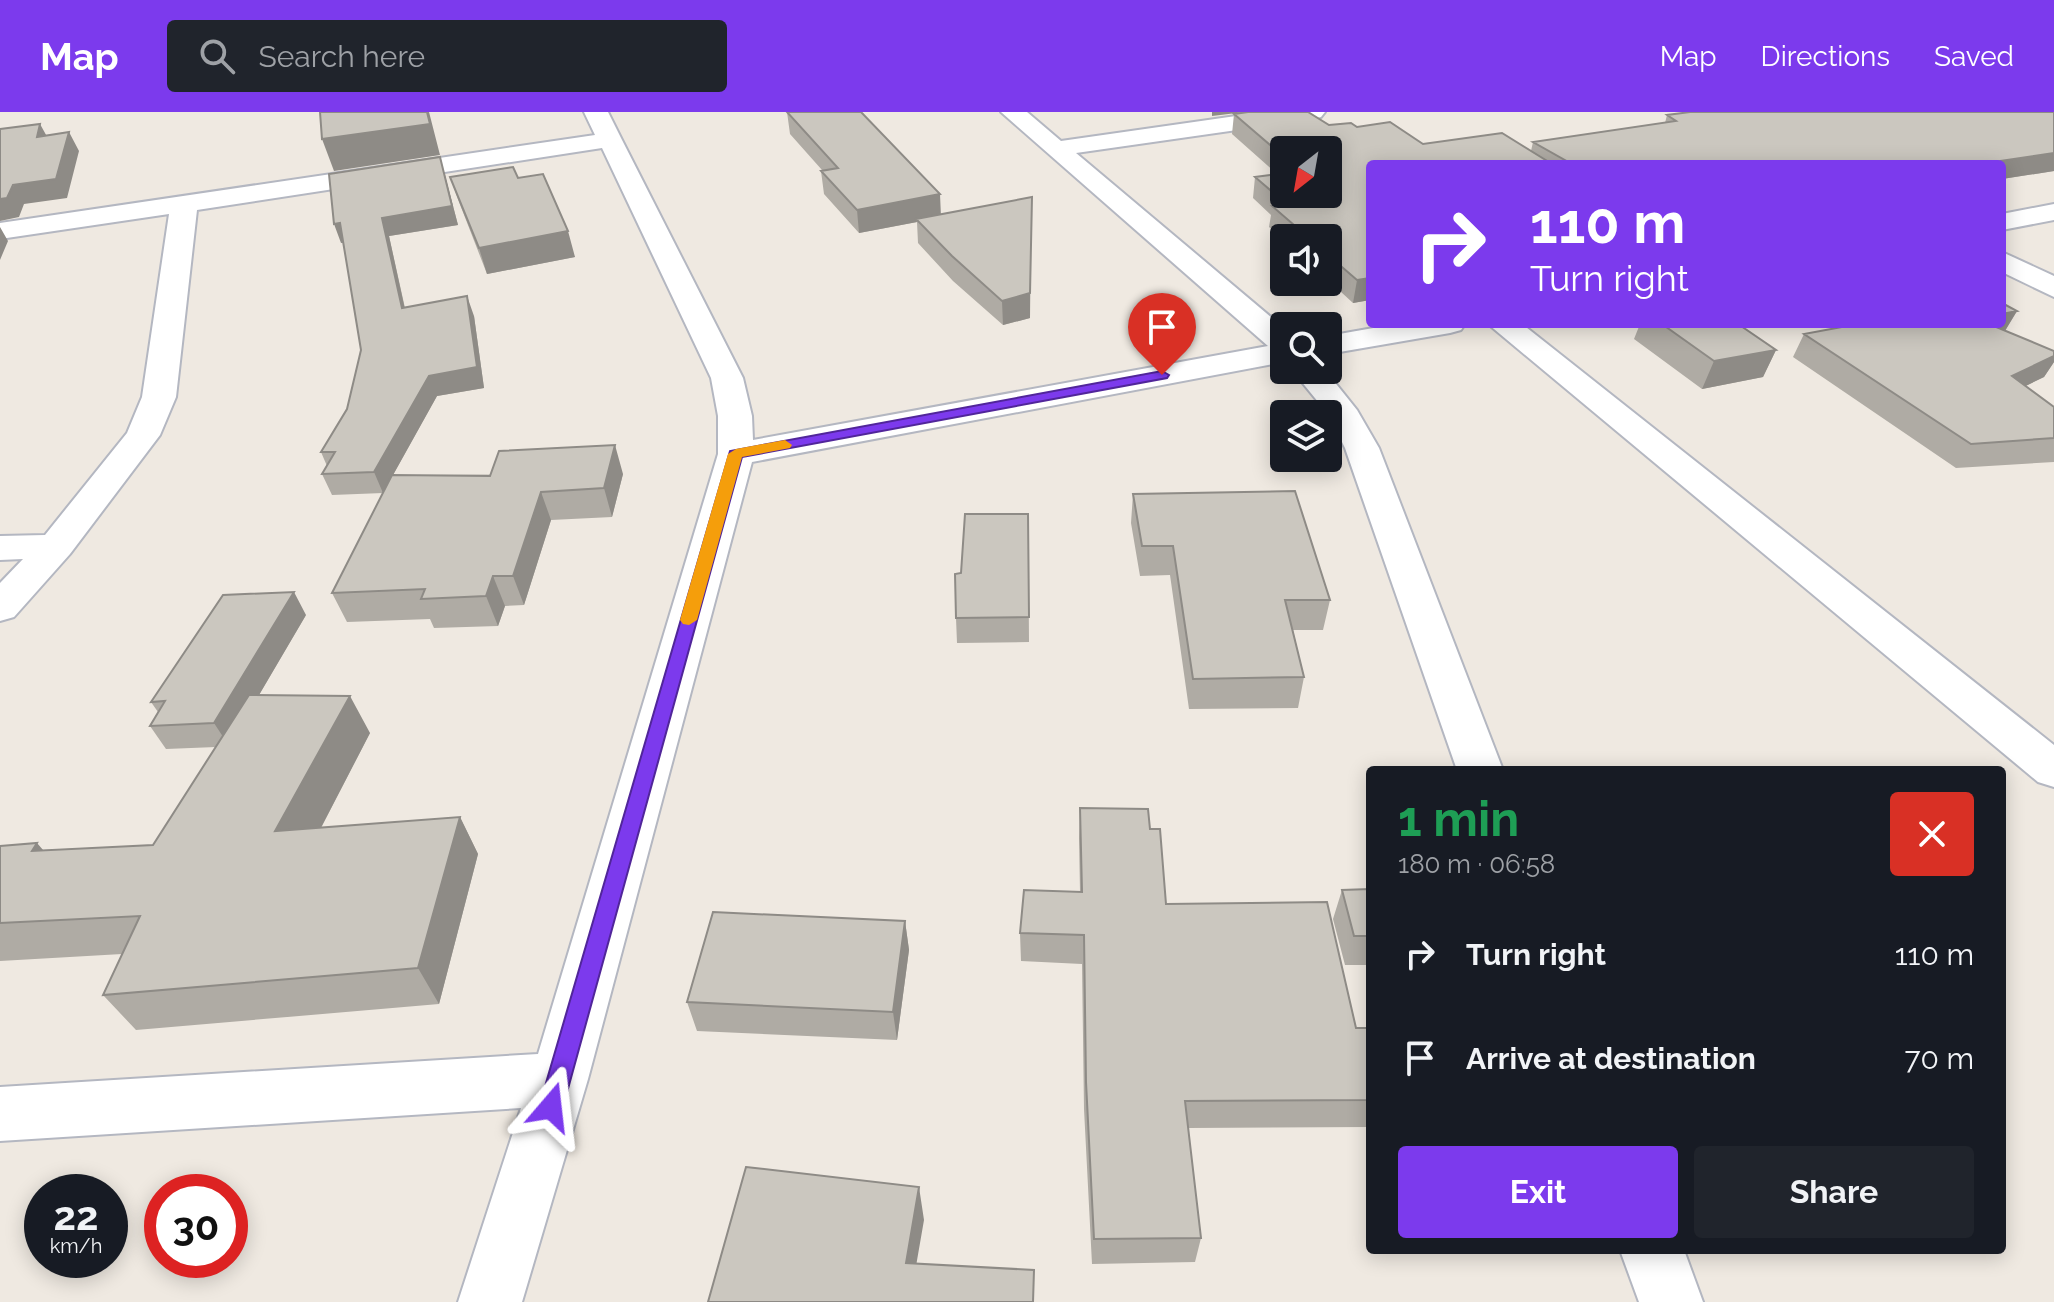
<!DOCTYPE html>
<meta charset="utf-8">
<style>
body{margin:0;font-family:Raleway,sans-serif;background:#20242c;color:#f1f3f6;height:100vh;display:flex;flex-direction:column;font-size:30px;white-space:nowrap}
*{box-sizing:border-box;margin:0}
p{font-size:26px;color:#9ea1a6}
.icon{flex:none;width:44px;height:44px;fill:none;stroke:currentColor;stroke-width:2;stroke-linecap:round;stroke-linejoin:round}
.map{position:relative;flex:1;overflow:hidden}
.panel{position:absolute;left:1366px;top:654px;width:640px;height:488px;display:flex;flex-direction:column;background:#171b24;border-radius:8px;box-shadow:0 4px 20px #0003}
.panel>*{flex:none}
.guide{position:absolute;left:1366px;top:48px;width:640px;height:168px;border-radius:8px;box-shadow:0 4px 20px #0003;background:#7c3aed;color:#fff;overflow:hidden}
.needle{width:52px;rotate:211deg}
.tools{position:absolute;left:1270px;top:24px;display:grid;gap:16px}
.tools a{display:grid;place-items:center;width:72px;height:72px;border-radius:8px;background:#171b24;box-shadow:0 4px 20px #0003;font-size:40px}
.speed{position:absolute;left:24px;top:1062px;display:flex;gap:16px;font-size:40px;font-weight:700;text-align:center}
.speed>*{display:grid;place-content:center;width:104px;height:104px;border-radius:50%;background:#171b24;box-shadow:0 4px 20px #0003;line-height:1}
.speed small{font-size:20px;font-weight:400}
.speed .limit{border:12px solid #d22;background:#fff;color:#111}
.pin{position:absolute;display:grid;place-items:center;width:68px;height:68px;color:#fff;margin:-82px -34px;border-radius:50% 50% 50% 0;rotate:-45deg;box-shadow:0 0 8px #0007}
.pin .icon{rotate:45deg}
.me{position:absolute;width:88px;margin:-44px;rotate:17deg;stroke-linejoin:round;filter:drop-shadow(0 0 6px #0008)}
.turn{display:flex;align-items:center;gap:28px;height:168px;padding:0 32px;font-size:36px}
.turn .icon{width:104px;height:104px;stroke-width:2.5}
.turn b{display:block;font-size:56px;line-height:68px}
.round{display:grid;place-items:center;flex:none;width:84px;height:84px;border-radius:8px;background:#20242c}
.headline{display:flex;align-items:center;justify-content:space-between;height:136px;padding:0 32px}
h1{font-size:48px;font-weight:700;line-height:60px;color:#1e9e55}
.cta{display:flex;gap:16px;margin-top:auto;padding:16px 32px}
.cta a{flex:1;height:92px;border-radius:8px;background:#7c3aed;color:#fff;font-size:32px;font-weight:700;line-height:92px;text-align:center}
.cta a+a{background:#20242c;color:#f1f3f6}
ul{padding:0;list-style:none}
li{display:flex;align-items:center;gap:24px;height:104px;padding:0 32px}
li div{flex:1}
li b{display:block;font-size:30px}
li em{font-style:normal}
header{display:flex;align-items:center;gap:48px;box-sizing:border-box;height:112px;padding:0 40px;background:#7c3aed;color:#fff}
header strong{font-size:38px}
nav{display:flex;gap:44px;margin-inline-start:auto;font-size:28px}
.search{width:560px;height:72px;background:#20242c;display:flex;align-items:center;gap:20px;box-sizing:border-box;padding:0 28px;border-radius:8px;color:#9ea1a6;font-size:30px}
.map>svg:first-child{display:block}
</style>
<header>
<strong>Map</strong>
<div class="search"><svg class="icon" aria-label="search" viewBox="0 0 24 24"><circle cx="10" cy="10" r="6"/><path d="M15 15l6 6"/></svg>Search here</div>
<nav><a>Map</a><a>Directions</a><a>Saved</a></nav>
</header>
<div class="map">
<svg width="2054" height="1190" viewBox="0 0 2054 1190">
<rect width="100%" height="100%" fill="#efe9e1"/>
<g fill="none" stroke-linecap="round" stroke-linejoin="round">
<defs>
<path id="minor" d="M584,0H608L622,28L743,266L752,304L753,328L1268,234L1001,0H1027L1061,29L1264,0H1325L1321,5L1313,7L1076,41L1284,216V250L752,350L588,967L522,1190H458L521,996L0,1029V975L538,942L718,342V304L711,266L602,36L197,98L176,285L160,323L70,442L14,505L0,509V471L23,447L0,448V424L45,423L127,321L142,285L169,102L0,127V111L595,23Z
M2054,92V108L2002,118V102Z
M2002,140L2054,164V185L2002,160Z
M1396,212H1465L1461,218L1450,221L1328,242V224Z
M1488,212H1522L2054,633V675L2038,670Z
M1292,258H1325L1357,298L1379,336L1503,658H1457L1345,336L1328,302Z
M1620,1138H1684L1703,1190H1639Z"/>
</defs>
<!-- minor casing -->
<use href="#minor" stroke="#b4b7c1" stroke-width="4"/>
<!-- minor -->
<use href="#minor" fill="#fff" fill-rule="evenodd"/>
</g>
<!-- wall -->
<path fill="#afaba4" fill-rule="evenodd" d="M787,0L941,103L1030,206L1003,213L953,169L918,131L917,110L859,121L824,82L821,59L822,58L790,22Z
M2054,0V59L2002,67V52H1370V188L1353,191L1328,168V126H1284V128L1269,115L1271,103L1253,86L1255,65L1277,62L1232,22L1234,2L1357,15L1423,32L1531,39L1533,30L1665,11L1667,3ZM1284,38L1328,82H1284Z
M445,63L458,113L389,124L405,196L474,204L484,276L437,284L393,363L623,362L612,405L551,408L524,493L505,494L498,514L434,516L430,507L347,510L332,481L383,381L332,383L322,362L327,354L321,340L347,297L361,238L344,131H341Z
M450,65L518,66L575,145L487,162L459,90Z
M2017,199L2005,219L2054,239V250L2044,265L2025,274L2054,295V350L1956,356L1793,245L1804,222L1844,215L1841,212H2002Z
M1640,212H1738L1776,238L1763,265L1702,277L1634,227Z
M1133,382L1330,488L1323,518H1293L1304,565L1298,596L1189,597L1170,463L1140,464L1131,411Z
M1028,402L1029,530L957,531L956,506L961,461Z
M306,503L259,583L370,621L321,716L460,705L478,742L439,892L136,918L103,883L122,842L0,849V734L43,738L153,733L216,635L166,637L150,614L158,600L151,590Z
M1080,696L1150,717L1166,792L1356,916H1370V1015L1188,1016L1201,1126L1195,1150L1092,1152L1084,997L1082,852L1021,849L1020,821L1080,780L1079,726Z
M1370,777V853H1345L1333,807L1342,778Z
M905,809L909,838L897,928L697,919L687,890Z"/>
<!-- shaded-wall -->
<path fill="#8e8b86" d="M427,0H429L440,43L334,59L322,27Z
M1212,0H1245L1212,4Z
M40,12L50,30L37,25Z
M69,20L79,39L67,86L24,92L19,105L0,109V87Z
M2054,41V59L2002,67V52H1980Z
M440,45L458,113L389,124L409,216L402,196L382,106Z
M940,82L941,105L916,107L917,110L859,121L857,98Z
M1031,108L1030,206L1003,213L1002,189Z
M340,111L348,130L341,131L334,112Z
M0,115L8,129L0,148Z
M568,119L575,145L487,162L479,136Z
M1370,166V188L1353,191L1357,168Z
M467,184L474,204L484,276L437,284L383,381L374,360Z
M2017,199L2003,222L1976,212H2002V202Z
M1776,238L1763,265L1702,277L1714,249Z
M2054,244V250L2044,265L1997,288L2012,264Z
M615,333L623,362L612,405L604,376Z
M541,380L551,408L524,493L513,464Z
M493,464L505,494L498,514L486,484Z
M294,480L306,503L229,634L214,611Z
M350,584L370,621L300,756L275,719Z
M460,705L478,742L439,892L418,856Z
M37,731L69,768L32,739Z
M905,809L909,838L897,928L893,900Z
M919,1075L924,1108L911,1183L906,1151Z"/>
<!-- building -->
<path fill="#cbc7bf" stroke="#8e8b86" stroke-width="2" d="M320,0H427L430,12L322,27Z
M787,0H861L940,82L857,98L821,59L838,56Z
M1248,0H1308L1329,13L1351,11L1357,15L1390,10L1423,32L1502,21L1552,52H1370V166L1357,168L1328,143V126H1309L1272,94L1281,93L1278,90L1283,89L1255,65L1284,61V82H1328V38H1284V45L1234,2Z
M1690,0H2054V41L1980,52H1572L1533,30L1676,9L1667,3Z
M40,12L37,25L69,20L56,67L13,73L7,86L0,87V17Z
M440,45L452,94L382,106L402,196L467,184L477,255L429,264L374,360L322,362L335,340H321L347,297L361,238L340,111L334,112L329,62Z
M513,55L518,66L543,62L568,119L479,136L450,65Z
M1032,85L1030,181L1002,189L952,144L916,107Z
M2002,191L2017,199L2002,202Z
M1662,212H1738L1776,238L1714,249Z
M1858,212H1989L2054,239V244L2012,264L2054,295V326L1971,332L1804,222Z
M615,333L604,376L541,380L513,464H493L486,484L421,487L425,477L332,481L392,363L490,364L499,339Z
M1295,379L1330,488H1285L1304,565L1193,567L1173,434H1142L1133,382Z
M965,402H1028L1029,505L956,506L955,462L961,461Z
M294,480L214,611L150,614L165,589L151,590L223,483Z
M249,583L350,584L275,719L460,705L418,856L103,883L140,804L0,811V734L37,731L32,739L153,733Z
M1080,696L1148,697L1150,717H1160L1166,792L1327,790L1356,916H1370V988L1185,989L1201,1126L1094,1127L1086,970L1084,823L1020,821L1024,778L1082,780Z
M1370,777V824H1354L1342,778Z
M713,800L905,809L893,900L687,890Z
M746,1055L919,1075L906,1151L1034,1158L1033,1190H708Z"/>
<!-- route -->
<path fill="#7c3aed" stroke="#51269a" stroke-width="2" d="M1162,259L1169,263L1167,266L742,345L563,995L559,1003L551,1006L542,1003L539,995L730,339Z"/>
<!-- slow -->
<path fill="#f59e0b" d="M785,328L792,333L790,336L742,345L697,508L689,513L683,512L680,508L728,342L736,337Z"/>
</svg>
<div class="tools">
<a><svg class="needle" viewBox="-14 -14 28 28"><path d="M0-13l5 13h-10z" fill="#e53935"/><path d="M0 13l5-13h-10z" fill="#9ea1a6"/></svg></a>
<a><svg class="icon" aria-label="sound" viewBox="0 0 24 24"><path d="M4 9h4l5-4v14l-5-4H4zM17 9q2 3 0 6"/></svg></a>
<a><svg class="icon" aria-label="search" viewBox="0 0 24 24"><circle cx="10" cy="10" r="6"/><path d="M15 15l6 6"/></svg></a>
<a><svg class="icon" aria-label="layers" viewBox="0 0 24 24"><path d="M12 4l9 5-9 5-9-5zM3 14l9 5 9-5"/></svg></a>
</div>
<div class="speed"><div>22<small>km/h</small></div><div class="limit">30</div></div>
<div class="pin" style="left:1162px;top:263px;background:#d93025"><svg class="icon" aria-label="arrive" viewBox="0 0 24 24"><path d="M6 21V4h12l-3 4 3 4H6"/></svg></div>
<svg class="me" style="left:551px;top:995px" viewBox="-20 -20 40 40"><path d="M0-17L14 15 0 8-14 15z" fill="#7c3aed" stroke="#fff" stroke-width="4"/></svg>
<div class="guide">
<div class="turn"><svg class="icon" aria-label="right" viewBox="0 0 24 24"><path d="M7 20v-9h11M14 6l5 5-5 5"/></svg><div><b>110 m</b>Turn right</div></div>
</div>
<section class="panel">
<div class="headline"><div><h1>1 min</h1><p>180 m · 06:58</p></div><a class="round" style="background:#d93025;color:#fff"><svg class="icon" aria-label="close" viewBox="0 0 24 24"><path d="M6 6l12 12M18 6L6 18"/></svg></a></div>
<ul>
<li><svg class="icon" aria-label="right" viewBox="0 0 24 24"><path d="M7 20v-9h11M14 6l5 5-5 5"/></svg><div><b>Turn right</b></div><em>110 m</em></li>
<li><svg class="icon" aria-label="arrive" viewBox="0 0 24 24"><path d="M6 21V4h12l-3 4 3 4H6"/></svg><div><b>Arrive at destination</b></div><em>70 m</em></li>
</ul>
<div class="cta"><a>Exit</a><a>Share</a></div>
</section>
</div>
